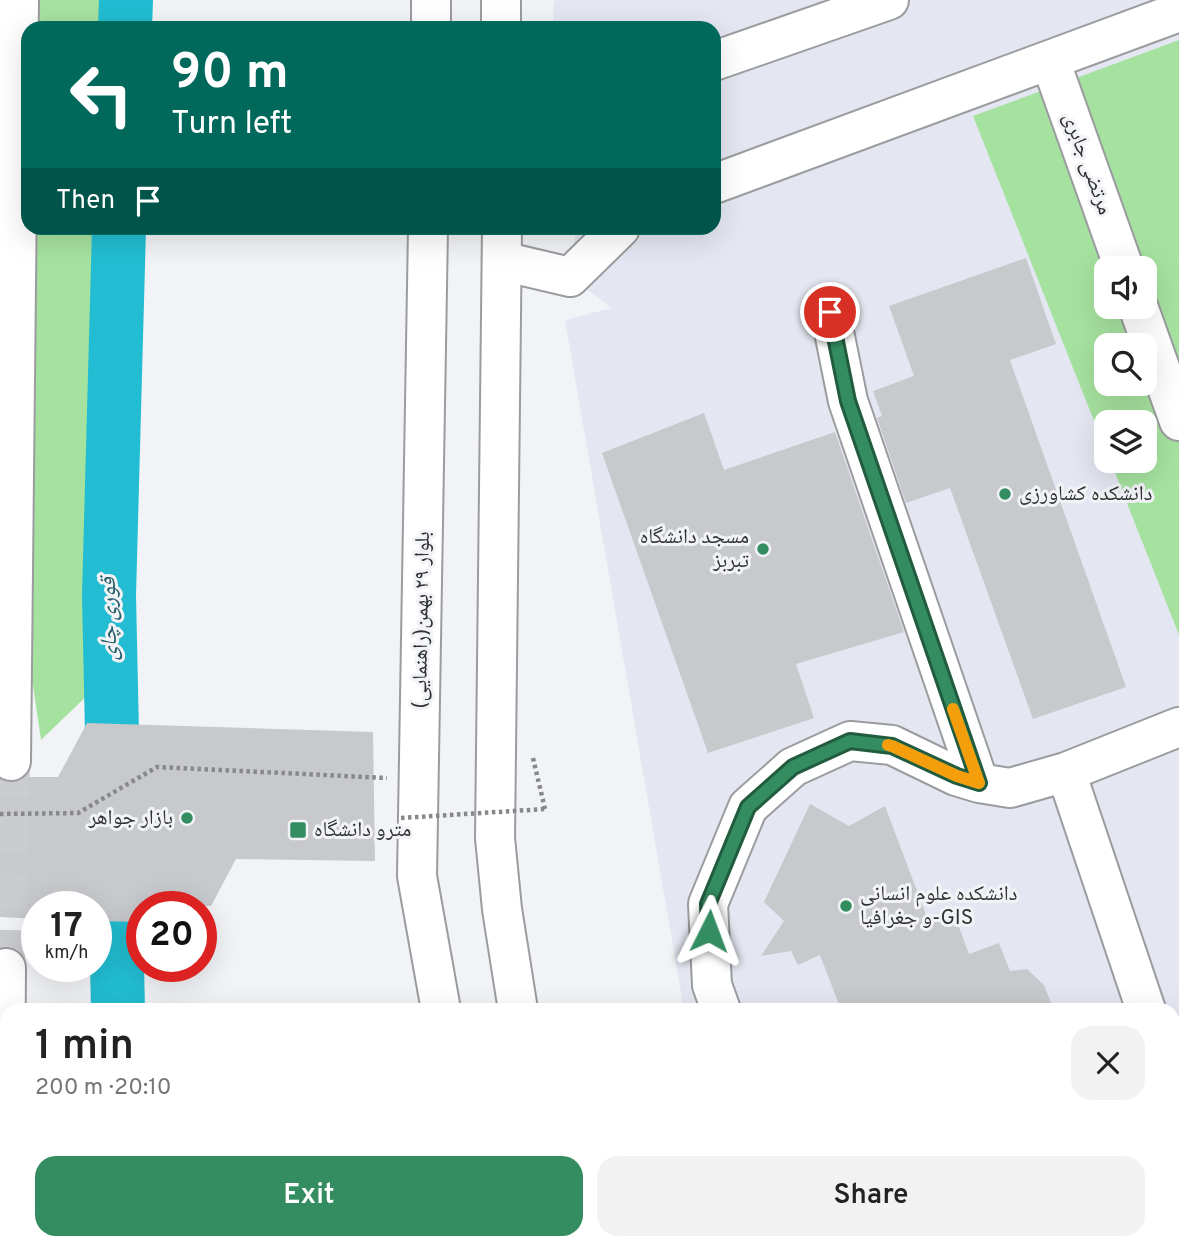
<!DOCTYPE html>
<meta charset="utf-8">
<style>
body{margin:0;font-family:Overpass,"Noto Naskh Arabic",sans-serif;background:#f2f2f2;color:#222;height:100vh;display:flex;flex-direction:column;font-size:26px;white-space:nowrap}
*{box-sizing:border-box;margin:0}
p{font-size:23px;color:#767676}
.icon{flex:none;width:38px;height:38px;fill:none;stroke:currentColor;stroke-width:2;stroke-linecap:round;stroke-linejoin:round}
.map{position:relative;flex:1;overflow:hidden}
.sheet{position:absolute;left:0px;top:1003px;width:1180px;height:247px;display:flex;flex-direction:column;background:#fff;border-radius:21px 21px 0 0;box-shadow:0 7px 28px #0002}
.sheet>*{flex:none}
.top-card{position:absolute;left:21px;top:21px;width:700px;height:214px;border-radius:21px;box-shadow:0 7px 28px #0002;background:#00695c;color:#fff;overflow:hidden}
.tools{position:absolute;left:1094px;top:256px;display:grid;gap:14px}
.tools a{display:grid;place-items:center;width:63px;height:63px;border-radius:14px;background:#fff;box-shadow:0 7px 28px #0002;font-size:35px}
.speed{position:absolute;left:21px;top:891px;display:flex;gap:14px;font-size:35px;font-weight:700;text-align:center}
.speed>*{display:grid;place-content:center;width:91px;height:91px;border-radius:50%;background:#fff;box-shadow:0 7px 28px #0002;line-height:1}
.speed small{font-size:18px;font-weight:400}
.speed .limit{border:10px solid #d22;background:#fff;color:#111}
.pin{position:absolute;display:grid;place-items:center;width:60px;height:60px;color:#fff;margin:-30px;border:4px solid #fff;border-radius:50%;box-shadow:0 2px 7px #0007}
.me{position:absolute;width:77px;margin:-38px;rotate:3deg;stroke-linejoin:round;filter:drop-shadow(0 0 5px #0008)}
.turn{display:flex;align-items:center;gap:24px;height:147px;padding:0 35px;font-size:32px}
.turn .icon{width:91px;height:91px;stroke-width:2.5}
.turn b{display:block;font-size:49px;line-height:60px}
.then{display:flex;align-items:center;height:66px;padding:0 35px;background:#0003;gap:14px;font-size:26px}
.round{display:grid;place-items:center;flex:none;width:74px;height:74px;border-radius:21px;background:#f2f2f2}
.summary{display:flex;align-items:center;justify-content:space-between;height:119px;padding:0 35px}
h1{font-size:42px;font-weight:600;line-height:52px}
.action{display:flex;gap:14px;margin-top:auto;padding:14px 35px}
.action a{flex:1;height:80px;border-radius:21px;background:#348d61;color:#fff;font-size:28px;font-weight:600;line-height:80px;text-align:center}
.action a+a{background:#f2f2f2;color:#222}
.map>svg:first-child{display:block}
</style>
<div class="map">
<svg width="1179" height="1248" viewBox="0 0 1179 1248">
<rect width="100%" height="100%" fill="#f2f3f6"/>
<!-- built -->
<path fill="#e4e7f1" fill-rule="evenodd" d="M554,0H1179V1248H725L724,1243L1172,1242V1010H684L565,320L612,308L570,277L576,228H714V28H553ZM1106,268H1144V306H1106ZM1106,345H1144V383H1106ZM1106,422H1144V460H1106Z"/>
<!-- green -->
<path fill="#a6e29f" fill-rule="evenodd" d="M38,0H111V28H37Z
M1179,40V635L1110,460H1144V422H1106V451L973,116ZM1106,268H1144V306H1106ZM1106,345H1144V383H1106Z
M35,228H106L95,688L41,740L30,666Z"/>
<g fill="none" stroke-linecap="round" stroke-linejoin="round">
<!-- river -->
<path stroke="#22bdd2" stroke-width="54" d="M125,28L126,0
M118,1010L109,595L119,228
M143,1248L146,1242"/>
</g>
<!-- building -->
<path fill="#c8c9cd" d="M1026,258L1056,344L1010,360L1126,687L1033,719L950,488L906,503L877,418L882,416L873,391L914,376L889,306Z
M704,413L724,470L835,432L904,632L796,664L814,718L708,753L602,453Z
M87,723L373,732L375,861L236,859L211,906H142V922L96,921V906H37V919L0,917V780L11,783L21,780L25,777H58Z
M810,804L849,826L885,806L928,920L953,911L969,954L999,943L1010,971L1027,969L1044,985L1054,1010H841L820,955L798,965L791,951L761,956L784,921L764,902Z"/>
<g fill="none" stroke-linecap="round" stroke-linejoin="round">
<!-- highway-tunnel -->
<path stroke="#cbcccf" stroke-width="38" stroke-dasharray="38 19" stroke-linecap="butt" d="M6,968L11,761"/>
<defs>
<path id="minor" d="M1050,60L1124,268
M714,61L889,0
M714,184L1179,12
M502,261L570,277L620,228
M1138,306L1179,421
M830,312L848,401L979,783
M1066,772L1146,1010
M721,1010L712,985L708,904L748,807L793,767L850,741L892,745L956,776L979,783L1010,788L1066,772L1179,727
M1172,1088L1179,1107
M812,1242L814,1248"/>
<path id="major" d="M501,0V28
M431,28V0
M428,228L417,876L441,1010
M502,228L495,838L502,909L518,1010
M499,1242L500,1248
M565,1242L566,1248"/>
<path id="highway" d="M11,761L19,0
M64,1242L65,1248
M4,1248L6,968"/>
</defs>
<!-- minor casing -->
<use href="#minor" stroke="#9b9c9f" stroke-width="42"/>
<!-- major casing -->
<use href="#major" stroke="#9b9c9f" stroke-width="42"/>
<!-- highway casing -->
<use href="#highway" stroke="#9b9c9f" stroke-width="42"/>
<!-- path -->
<path stroke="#87888a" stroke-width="4.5" stroke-dasharray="3.5 3.5" stroke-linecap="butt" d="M533,758L545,809
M0,814L78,813L157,767L387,778"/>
<!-- minor -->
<use href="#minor" stroke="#fff" stroke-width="38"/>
<!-- major -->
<use href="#major" stroke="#fff" stroke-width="38"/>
<!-- highway -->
<use href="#highway" stroke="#fff" stroke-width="38"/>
<!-- path-bridge -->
<path stroke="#87888a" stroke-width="4.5" stroke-dasharray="3.5 3.5" stroke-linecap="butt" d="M401,818L545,809"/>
</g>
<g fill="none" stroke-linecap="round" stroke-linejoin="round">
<defs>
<path id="route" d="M709,931L708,904L748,807L793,767L850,741L892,746L957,776L979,783L848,401L830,312"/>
</defs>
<!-- route casing -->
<use href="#route" stroke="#225c3f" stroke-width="18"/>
<!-- route -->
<use href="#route" stroke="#348d61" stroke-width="12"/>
<!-- slow -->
<path stroke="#f59e0b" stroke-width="12" d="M888,745L892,746L957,776L979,783L953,709"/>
</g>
<!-- markers -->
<g fill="#348d61" stroke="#f2f3f6" stroke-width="2.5">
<circle cx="1005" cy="494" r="7"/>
<circle cx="763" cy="549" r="7"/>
<circle cx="187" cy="818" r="7"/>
<rect x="289" y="821" width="18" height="18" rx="3.5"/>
<circle cx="846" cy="906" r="7"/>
</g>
<g text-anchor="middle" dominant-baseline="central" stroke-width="6" stroke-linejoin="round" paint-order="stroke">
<!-- street labels -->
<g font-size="21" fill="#2f3031" stroke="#f2f3f6">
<text transform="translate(1087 164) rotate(70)">مرتضی جابری</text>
<text transform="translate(422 620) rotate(-89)">بلوار ٢٩ بهمن(راهنمایی)</text>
</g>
<!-- poi labels -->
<g font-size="21" fill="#2f3031" stroke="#f2f3f6" text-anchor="start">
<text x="1019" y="494">دانشکده کشاورزی</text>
<text x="749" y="537" text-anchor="end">مسجد دانشگاه<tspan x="749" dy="24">تبربز</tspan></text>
<text x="173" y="818" text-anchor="end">بازار جواهر</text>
<text x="314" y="830">مترو دانشگاه</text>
<text x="860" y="894">دانشکده علوم انسانی<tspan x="860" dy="24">و جغرافیا-GIS</tspan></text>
</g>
<!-- water labels -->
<g font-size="23" font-style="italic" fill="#235c65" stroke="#f2f3f6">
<text transform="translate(110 619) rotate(-91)">قوری چای</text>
</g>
</g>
</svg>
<div class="tools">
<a><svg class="icon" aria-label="sound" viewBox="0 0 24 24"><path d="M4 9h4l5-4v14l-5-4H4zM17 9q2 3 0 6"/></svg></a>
<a><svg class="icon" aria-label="search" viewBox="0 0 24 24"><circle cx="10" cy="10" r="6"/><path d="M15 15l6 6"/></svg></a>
<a><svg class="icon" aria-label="layers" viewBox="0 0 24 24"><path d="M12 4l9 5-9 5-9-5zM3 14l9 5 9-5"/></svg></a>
</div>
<div class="speed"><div>17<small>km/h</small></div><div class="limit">20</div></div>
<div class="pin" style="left:830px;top:312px;background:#d93025"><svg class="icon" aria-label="arrive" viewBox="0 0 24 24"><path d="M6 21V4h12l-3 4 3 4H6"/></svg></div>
<svg class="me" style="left:709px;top:931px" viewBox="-20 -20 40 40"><path d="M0-17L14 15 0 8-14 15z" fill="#348d61" stroke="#fff" stroke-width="4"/></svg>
<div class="top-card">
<div class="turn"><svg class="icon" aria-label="left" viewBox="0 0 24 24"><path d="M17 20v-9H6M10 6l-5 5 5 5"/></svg><div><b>90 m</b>Turn left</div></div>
<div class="then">Then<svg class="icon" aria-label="arrive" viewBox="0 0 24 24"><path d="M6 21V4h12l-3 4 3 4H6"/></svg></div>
</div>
<section class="sheet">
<div class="summary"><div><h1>1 min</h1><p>200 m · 20:10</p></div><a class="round"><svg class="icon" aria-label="close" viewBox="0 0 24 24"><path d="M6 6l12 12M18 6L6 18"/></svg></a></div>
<div class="action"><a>Exit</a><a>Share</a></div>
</section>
</div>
